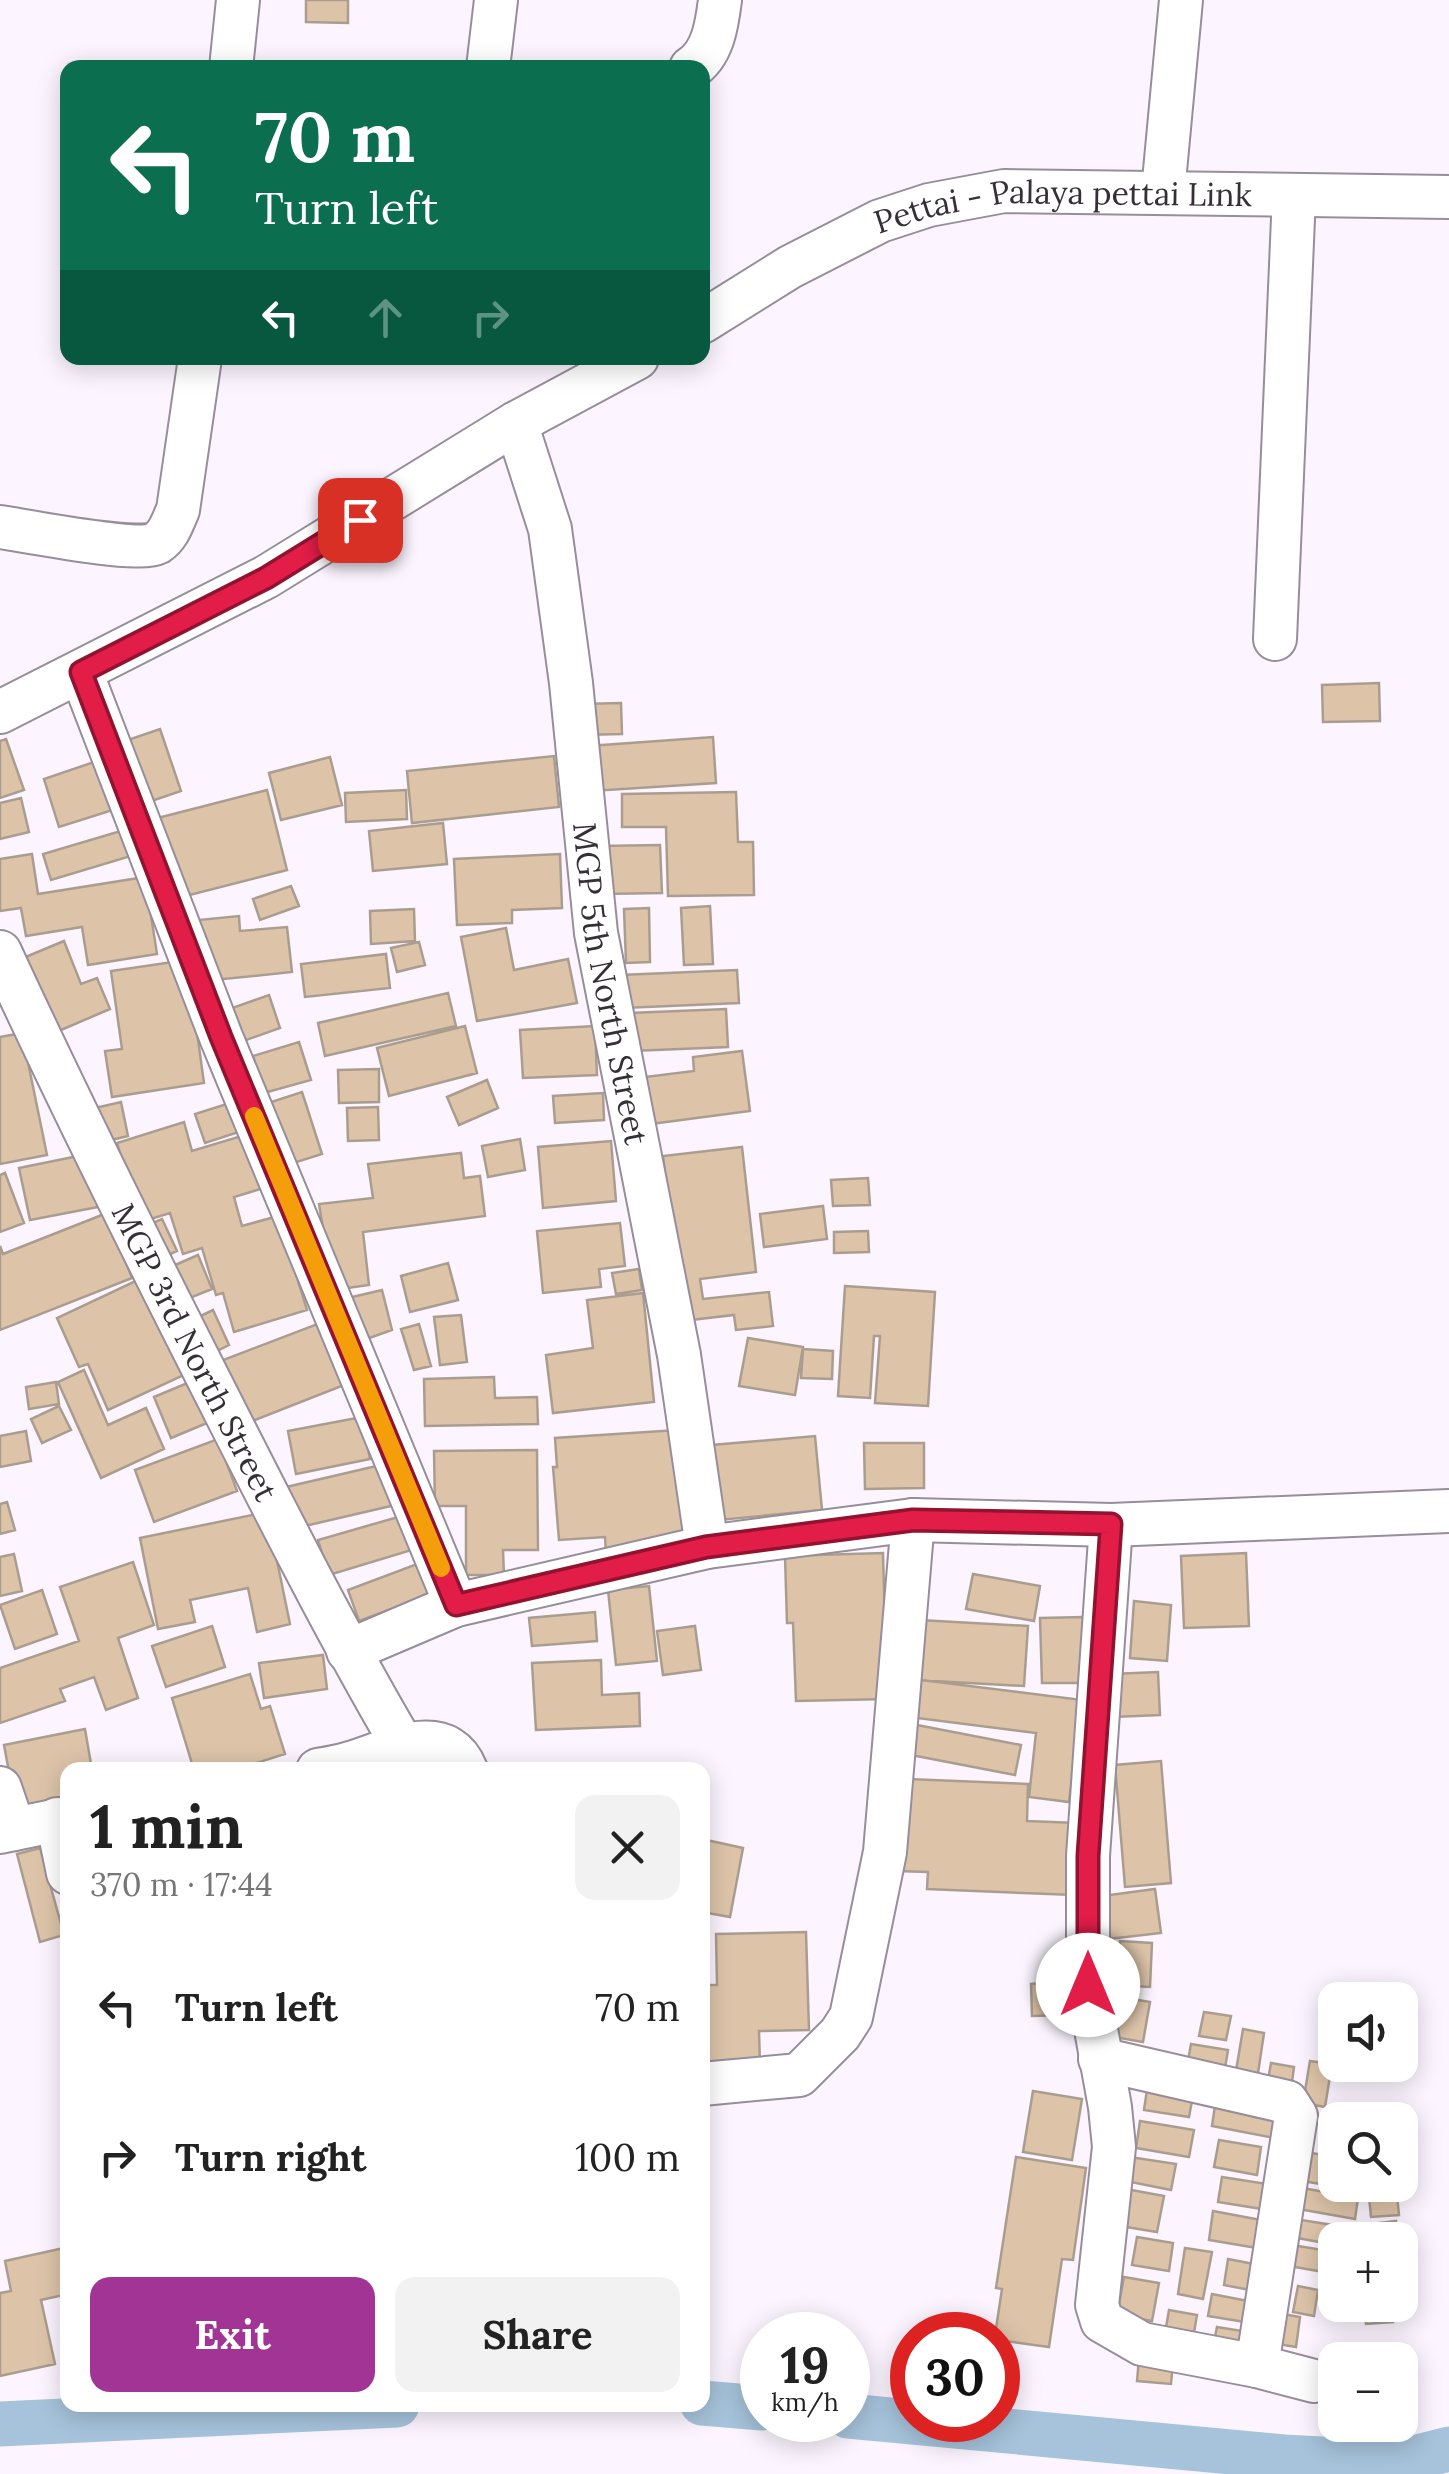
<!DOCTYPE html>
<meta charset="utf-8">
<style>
body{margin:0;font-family:Lora,serif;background:#f2f2f2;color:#222;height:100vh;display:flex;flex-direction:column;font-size:38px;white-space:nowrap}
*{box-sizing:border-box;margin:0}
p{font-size:32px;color:#767676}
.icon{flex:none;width:55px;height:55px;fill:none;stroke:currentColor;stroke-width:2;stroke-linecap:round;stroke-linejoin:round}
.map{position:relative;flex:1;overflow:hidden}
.drawer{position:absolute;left:60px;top:1762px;width:650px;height:650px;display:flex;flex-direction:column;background:#fff;border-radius:20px;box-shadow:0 5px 25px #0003}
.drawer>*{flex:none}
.hud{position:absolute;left:60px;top:60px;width:650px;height:305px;border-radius:20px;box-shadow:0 5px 25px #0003;background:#0b6e4f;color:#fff;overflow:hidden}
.tools{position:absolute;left:1318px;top:1982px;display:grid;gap:20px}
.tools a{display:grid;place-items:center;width:100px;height:100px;border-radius:20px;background:#fff;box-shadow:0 5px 25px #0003;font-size:50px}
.speed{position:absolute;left:740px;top:2312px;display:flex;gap:20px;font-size:50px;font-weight:700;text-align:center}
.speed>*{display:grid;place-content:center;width:130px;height:130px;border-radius:50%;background:#fff;box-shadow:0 5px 25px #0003;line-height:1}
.speed small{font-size:25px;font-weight:400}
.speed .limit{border:15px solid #d22;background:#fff;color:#111}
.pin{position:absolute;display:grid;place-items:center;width:85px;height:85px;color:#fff;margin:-42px;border-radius:20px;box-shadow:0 5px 15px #0006}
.me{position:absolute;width:110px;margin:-55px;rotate:0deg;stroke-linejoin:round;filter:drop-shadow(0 0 8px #0008)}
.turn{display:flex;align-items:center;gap:35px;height:210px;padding:0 30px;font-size:45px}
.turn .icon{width:130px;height:130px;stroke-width:2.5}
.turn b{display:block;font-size:70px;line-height:85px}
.lanes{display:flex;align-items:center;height:95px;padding:0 30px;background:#0003;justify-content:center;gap:50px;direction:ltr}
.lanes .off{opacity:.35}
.round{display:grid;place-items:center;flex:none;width:105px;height:105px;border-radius:20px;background:#f2f2f2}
.head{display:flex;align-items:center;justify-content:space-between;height:170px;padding:0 30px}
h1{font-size:60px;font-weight:700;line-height:75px}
.cta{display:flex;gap:20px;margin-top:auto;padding:20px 30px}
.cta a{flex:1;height:115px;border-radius:20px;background:#a13494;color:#fff;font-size:40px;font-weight:700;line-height:115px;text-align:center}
.cta a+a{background:#f2f2f2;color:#222}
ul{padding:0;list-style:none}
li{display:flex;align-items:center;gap:30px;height:150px;padding:0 30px}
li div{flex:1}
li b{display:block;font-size:38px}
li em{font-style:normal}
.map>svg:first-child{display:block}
</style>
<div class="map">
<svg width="1449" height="2474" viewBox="0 0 1449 2474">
<rect width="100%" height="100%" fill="#fcf5ff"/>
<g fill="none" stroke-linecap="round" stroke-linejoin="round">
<!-- canal -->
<path stroke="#a6c3db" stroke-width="45" d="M702,2403L762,2408
M848,2416L1284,2457L1394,2463L1449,2449
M0,2424L397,2405"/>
</g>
<!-- building -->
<path fill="#ddc4a9" stroke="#aa9d8f" stroke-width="2.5" d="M306,0H348V23L306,22Z
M1379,683L1380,721L1323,722L1322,685Z
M621,703L622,734L582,735V704Z
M160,729L181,791L137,806L116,744Z
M713,737L716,783L592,791L589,746Z
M6,739L24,790L0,798V741Z
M554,756L559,807L412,823L407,771Z
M330,757L342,805L281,820L269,773Z
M100,760L116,809L59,827L44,779Z
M267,790L287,870L174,899L154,819Z
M406,790L407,819L346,822L345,793Z
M736,792L738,842H753L754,895L668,896L666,827H622V794Z
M21,798L29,832L0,839V803Z
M443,823L447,864L373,871L369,831Z
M124,830L131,856L51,880L43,854Z
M660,845L662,893L602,894L600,846Z
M32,854L38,894L145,877L157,954L88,965L82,927L26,936L21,908L0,911V859Z
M560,854L562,908L512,910V923L457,925L454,859Z
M291,886L299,906L260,920L253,899Z
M710,906L713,964L684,965L681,908Z
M649,908L650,962L626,963L624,909Z
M414,909L415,941L371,944L370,911Z
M239,916L240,931L287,927L292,972L204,981L198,920Z
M506,928L514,970L568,959L577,1003L477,1021L461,937Z
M64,941L81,984L97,978L110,1009L47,1036L16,961Z
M419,942L425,965L397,972L391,948Z
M386,954L390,988L305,997L301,964Z
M187,960L204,1083L112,1097L105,1051L122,1049L111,971Z
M737,970L739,1003L623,1008L621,975Z
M448,993L456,1026L325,1056L318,1023Z
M269,995L280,1028L232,1045L221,1012Z
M726,1009L728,1047L632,1051L630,1013Z
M465,1026L477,1073L389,1096L377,1048Z
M595,1026L597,1075L523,1078L520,1030Z
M22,1033L47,1155L0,1164V1037Z
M299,1042L311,1080L264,1093L253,1056Z
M742,1051L750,1111L643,1125L637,1078L694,1071L693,1057Z
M379,1069V1102L339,1103L338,1070Z
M487,1080L498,1108L459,1125L447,1097Z
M302,1092L322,1154L281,1167L262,1105Z
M603,1093L604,1120L555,1123L553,1096Z
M236,1101L245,1130L205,1143L195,1114Z
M121,1102L128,1136L99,1143L91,1109Z
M378,1107L379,1140L348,1141L347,1108Z
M184,1122L192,1151L248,1134L264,1188L234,1197L242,1226L278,1216L307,1310L234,1332L223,1293L216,1295L202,1248L183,1254L170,1213L141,1222L117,1143Z
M520,1139L525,1170L488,1177L482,1146Z
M611,1141L616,1201L543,1208L538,1147Z
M742,1147L756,1272L700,1279L703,1299L769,1292L773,1326L736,1330L734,1315L682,1321L663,1156Z
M461,1153L464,1178L480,1176L485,1216L363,1232L369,1285L333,1290L319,1204L373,1198L368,1164Z
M88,1154L98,1207L30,1220L19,1168Z
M5,1173L24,1223L0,1232V1175Z
M868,1178L870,1205L833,1206L831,1180Z
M823,1206L827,1239L764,1247L760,1214Z
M107,1213L132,1278L0,1330V1246L3,1254Z
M162,1219L177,1251L158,1260L143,1227Z
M620,1223L625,1266L599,1269L601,1287L543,1293L537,1231Z
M868,1231L869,1252L834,1253V1232Z
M198,1255L212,1289L180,1302L166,1269Z
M448,1263L458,1300L410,1312L401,1276Z
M639,1269L642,1290L616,1294L612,1273Z
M140,1279L184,1375L108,1410L88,1364L79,1367L57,1318Z
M845,1286L935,1292L928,1406L875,1403L880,1336H874L870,1398L838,1396Z
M382,1290L392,1330L358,1342L348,1298Z
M643,1293L654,1402L553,1413L546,1355L593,1348L587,1300Z
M213,1310L229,1345L211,1354L194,1319Z
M461,1315L467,1362L440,1365L434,1317Z
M320,1323L344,1385L242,1425L218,1362Z
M419,1324L431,1366L414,1370L401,1329Z
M748,1338L803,1347L795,1395L739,1386Z
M803,1349L833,1351L832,1379L801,1378Z
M84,1370L108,1425L146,1408L164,1449L101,1478L58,1382Z
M494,1377L495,1398L537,1397L538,1424L425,1426L424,1379Z
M56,1382L59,1404L29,1409L26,1387Z
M190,1382L207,1423L171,1438L154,1397Z
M59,1406L71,1430L42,1443L31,1419Z
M362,1417L370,1459L296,1474L288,1431Z
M677,1430L686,1546L606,1552L605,1537L559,1540L553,1467H557L555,1438Z
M26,1431L31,1461L0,1467V1436Z
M815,1436L822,1510L719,1520L712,1445Z
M218,1439L237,1491L154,1522L135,1470Z
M864,1443H924V1488L865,1489Z
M537,1450L538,1550H503L504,1575H466V1506H435L434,1451Z
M385,1464L395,1505L292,1529L282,1488Z
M7,1502L15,1530L0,1534V1504Z
M267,1512L290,1624L257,1632L248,1588L190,1600L195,1622L158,1629L140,1538Z
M405,1515L415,1549L329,1575L318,1540Z
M883,1553L887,1699L796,1701L793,1623H787L785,1556Z
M1246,1553L1249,1626L1184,1628L1181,1556Z
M14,1554L22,1591L0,1596V1557Z
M133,1562L154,1625L118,1638L138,1698L106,1710L94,1677L60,1689L65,1701L0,1723V1668L79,1641L60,1587Z
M417,1564L429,1595L359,1621L348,1590Z
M973,1574L1040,1586L1034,1621L966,1609Z
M649,1586L657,1661L616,1665L608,1590Z
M42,1590L57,1634L15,1649L0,1605Z
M1134,1601L1171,1605L1167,1661L1130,1658Z
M595,1612L597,1641L532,1646L529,1618Z
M1084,1617L1086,1683H1042L1040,1618Z
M919,1620L1028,1626L1024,1686L916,1680Z
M212,1626L225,1667L166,1687L152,1646Z
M695,1626L701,1670L663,1675L657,1631Z
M323,1655L327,1689L264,1698L259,1663Z
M601,1660L602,1695L639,1693L640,1726L536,1730L532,1663Z
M1158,1672L1160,1715L1114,1717L1112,1674Z
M250,1674L261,1709L270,1706L285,1754L234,1770H194L172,1698Z
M921,1680L1082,1700L1069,1802L1029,1797L1036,1733L917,1718Z
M917,1725L1021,1745L1015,1775L911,1755Z
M85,1729L92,1770H68V1805L17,1815L4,1745Z
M439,1759L441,1770H360Z
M1161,1761L1171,1883L1125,1887L1115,1765Z
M908,1779L1028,1784L1027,1821L1077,1823L1074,1895L927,1889L928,1872L897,1871Z
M702,1839L743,1848L730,1917L702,1912Z
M40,1848L64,1935L40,1942L17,1854Z
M1155,1889L1161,1933L1108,1939L1102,1896Z
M806,1932L809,2030L759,2031L760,2065L702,2067V1985H717L716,1934Z
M1120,1941L1152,1943L1150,1987L1118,1985Z
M1061,1982L1063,2015L1032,2016L1031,1984Z
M1121,1997L1150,2002L1143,2042L1114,2037Z
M1204,2012L1231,2016L1226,2040L1199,2036Z
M1243,2029L1264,2033L1257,2080L1235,2077Z
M1191,2044L1228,2050L1224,2074L1187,2067Z
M1310,2061L1332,2064L1325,2107L1303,2103Z
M1271,2063L1294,2067L1291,2090L1267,2086Z
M1148,2083L1194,2090L1189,2117L1144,2110Z
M1033,2091L1082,2099L1072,2160L1023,2152Z
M1216,2099L1280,2110L1275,2138L1212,2126Z
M1140,2121L1194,2130L1189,2157L1136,2148Z
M1219,2140L1261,2147L1257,2175L1214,2167Z
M1300,2151L1335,2157V2185H1346L1345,2188L1296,2180Z
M1016,2157L1086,2168L1073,2260L1062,2259L1049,2347L998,2340L995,2335L1002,2289L996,2288Z
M1130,2157L1176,2164L1171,2190L1126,2181Z
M1400,2166L1403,2189L1372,2192L1371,2185H1400Z
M1222,2177L1267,2184L1262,2209L1218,2202Z
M1297,2187L1358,2198L1355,2219L1293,2208Z
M1126,2189L1164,2196L1157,2232L1120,2226Z
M1397,2195L1399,2215L1371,2217L1369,2197Z
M1213,2211L1261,2220L1257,2248L1209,2240Z
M1295,2219L1352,2228L1350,2240H1335V2245L1292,2237Z
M1396,2221L1397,2240H1373L1371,2224Z
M1137,2237L1173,2243L1169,2271L1132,2265Z
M1292,2245L1335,2252V2274L1289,2266Z
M68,2247V2294L41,2300L55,2364L0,2376V2293L11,2291L5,2261Z
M1185,2248L1212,2252L1203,2299L1178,2294Z
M1228,2259L1254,2264L1250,2290L1224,2285Z
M1124,2277L1159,2283L1152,2321L1117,2315Z
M1298,2286L1318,2290L1314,2316L1293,2312Z
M1212,2294L1248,2301L1245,2322L1208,2316Z
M1335,2303L1351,2305L1348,2319L1333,2316Z
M1391,2305L1393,2322L1366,2324L1364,2306Z
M1169,2310L1197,2315L1192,2344L1164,2339Z
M1277,2313L1300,2317L1296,2347L1272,2343Z
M1217,2327L1248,2332L1243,2358L1212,2352Z
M1139,2358L1173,2362L1171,2384L1137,2381Z"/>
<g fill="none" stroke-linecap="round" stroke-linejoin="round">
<defs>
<g id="minor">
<path d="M231,68L238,0"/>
<path d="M488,68L496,0"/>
<path d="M691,68C713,54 717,24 720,0"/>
<path d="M1163,192L1181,0"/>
<path id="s1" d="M702,322L790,267L880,221L929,205L1004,191L1449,197"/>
<path id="s2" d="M516,423L550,529L571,683L596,933L679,1355L707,1547"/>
<path d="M0,527C27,531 138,553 157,543C169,535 172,523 178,510L200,358"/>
<path d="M1275,639L1294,195"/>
<path d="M81,672L221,1037L456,1605"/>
<path d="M0,712L266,577L516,423L637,358"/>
<path id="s3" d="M0,952C67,1097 138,1240 210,1382C272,1504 333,1626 402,1744"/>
<path d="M1111,1525L1088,1856V1985L1110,2107L1114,2147L1097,2305L1102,2321L1142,2344L1257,2366L1314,2381"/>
<path d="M348,1651L456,1605L707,1547L913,1520L1111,1525L1449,1511"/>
<path d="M318,1770C329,1768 340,1766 350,1763C386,1753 446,1719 466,1770"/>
<path d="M0,1788L14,1829"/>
<path d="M57,1819L68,1873"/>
<path d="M0,1832L68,1818"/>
<path d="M1100,2059L1287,2102L1296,2116L1257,2366"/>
<path d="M702,2084L799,2075L840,2034L851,2017L885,1852L913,1520"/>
</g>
</defs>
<!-- minor casing -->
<use href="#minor" stroke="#978d9b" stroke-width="46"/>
<!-- minor -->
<use href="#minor" stroke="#fff" stroke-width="42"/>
</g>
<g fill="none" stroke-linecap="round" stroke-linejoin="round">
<defs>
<path id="route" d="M360,520L266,578L81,672L221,1037L456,1605L706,1547L913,1520L1111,1524L1088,1856V1985"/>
</defs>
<!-- route casing -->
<use href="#route" stroke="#92132f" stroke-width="25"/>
<!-- route -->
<use href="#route" stroke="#e11d48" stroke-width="18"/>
<!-- slow -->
<path stroke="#f59e0b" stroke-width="18" d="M254,1116L441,1568"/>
</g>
<g text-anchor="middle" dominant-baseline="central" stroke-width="8" stroke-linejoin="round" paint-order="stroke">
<!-- street labels -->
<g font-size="32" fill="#353036" stroke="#fcf5ff">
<text stroke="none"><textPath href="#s1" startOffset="390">Pettai - Palaya pettai Link</textPath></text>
<text stroke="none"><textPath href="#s2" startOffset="570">MGP 5th North Street</textPath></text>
<text stroke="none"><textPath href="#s3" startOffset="445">MGP 3rd North Street</textPath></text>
</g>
</g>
</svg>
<div class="tools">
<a><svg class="icon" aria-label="sound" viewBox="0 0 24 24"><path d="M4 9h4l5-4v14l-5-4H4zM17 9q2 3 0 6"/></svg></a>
<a><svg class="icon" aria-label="search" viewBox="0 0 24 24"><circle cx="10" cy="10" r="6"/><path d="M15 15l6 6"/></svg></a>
<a>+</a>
<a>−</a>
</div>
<div class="speed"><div>19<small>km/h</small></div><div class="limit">30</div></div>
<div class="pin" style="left:360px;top:520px;background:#d93025"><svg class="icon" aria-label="arrive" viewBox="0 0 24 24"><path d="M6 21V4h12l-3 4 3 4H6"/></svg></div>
<svg class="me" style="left:1088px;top:1985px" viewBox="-20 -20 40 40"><circle r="19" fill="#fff"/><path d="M0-13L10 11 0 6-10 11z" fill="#e11d48"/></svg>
<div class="hud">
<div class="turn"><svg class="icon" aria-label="left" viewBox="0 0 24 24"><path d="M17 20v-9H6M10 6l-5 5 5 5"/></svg><div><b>70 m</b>Turn left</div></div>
<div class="lanes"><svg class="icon" aria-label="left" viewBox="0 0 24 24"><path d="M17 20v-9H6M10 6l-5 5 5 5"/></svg><svg class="icon off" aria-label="ahead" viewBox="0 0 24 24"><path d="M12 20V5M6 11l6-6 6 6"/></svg><svg class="icon off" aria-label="right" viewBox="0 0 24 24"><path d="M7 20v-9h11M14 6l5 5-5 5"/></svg></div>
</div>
<section class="drawer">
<div class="head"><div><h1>1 min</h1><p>370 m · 17:44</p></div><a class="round"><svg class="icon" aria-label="close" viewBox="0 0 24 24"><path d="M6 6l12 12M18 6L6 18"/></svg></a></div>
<ul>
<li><svg class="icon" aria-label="left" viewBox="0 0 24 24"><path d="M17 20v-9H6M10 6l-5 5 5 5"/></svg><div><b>Turn left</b></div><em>70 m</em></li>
<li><svg class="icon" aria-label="right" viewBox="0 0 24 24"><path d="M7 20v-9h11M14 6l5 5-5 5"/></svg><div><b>Turn right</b></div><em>100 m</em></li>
</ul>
<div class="cta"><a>Exit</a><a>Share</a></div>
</section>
</div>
